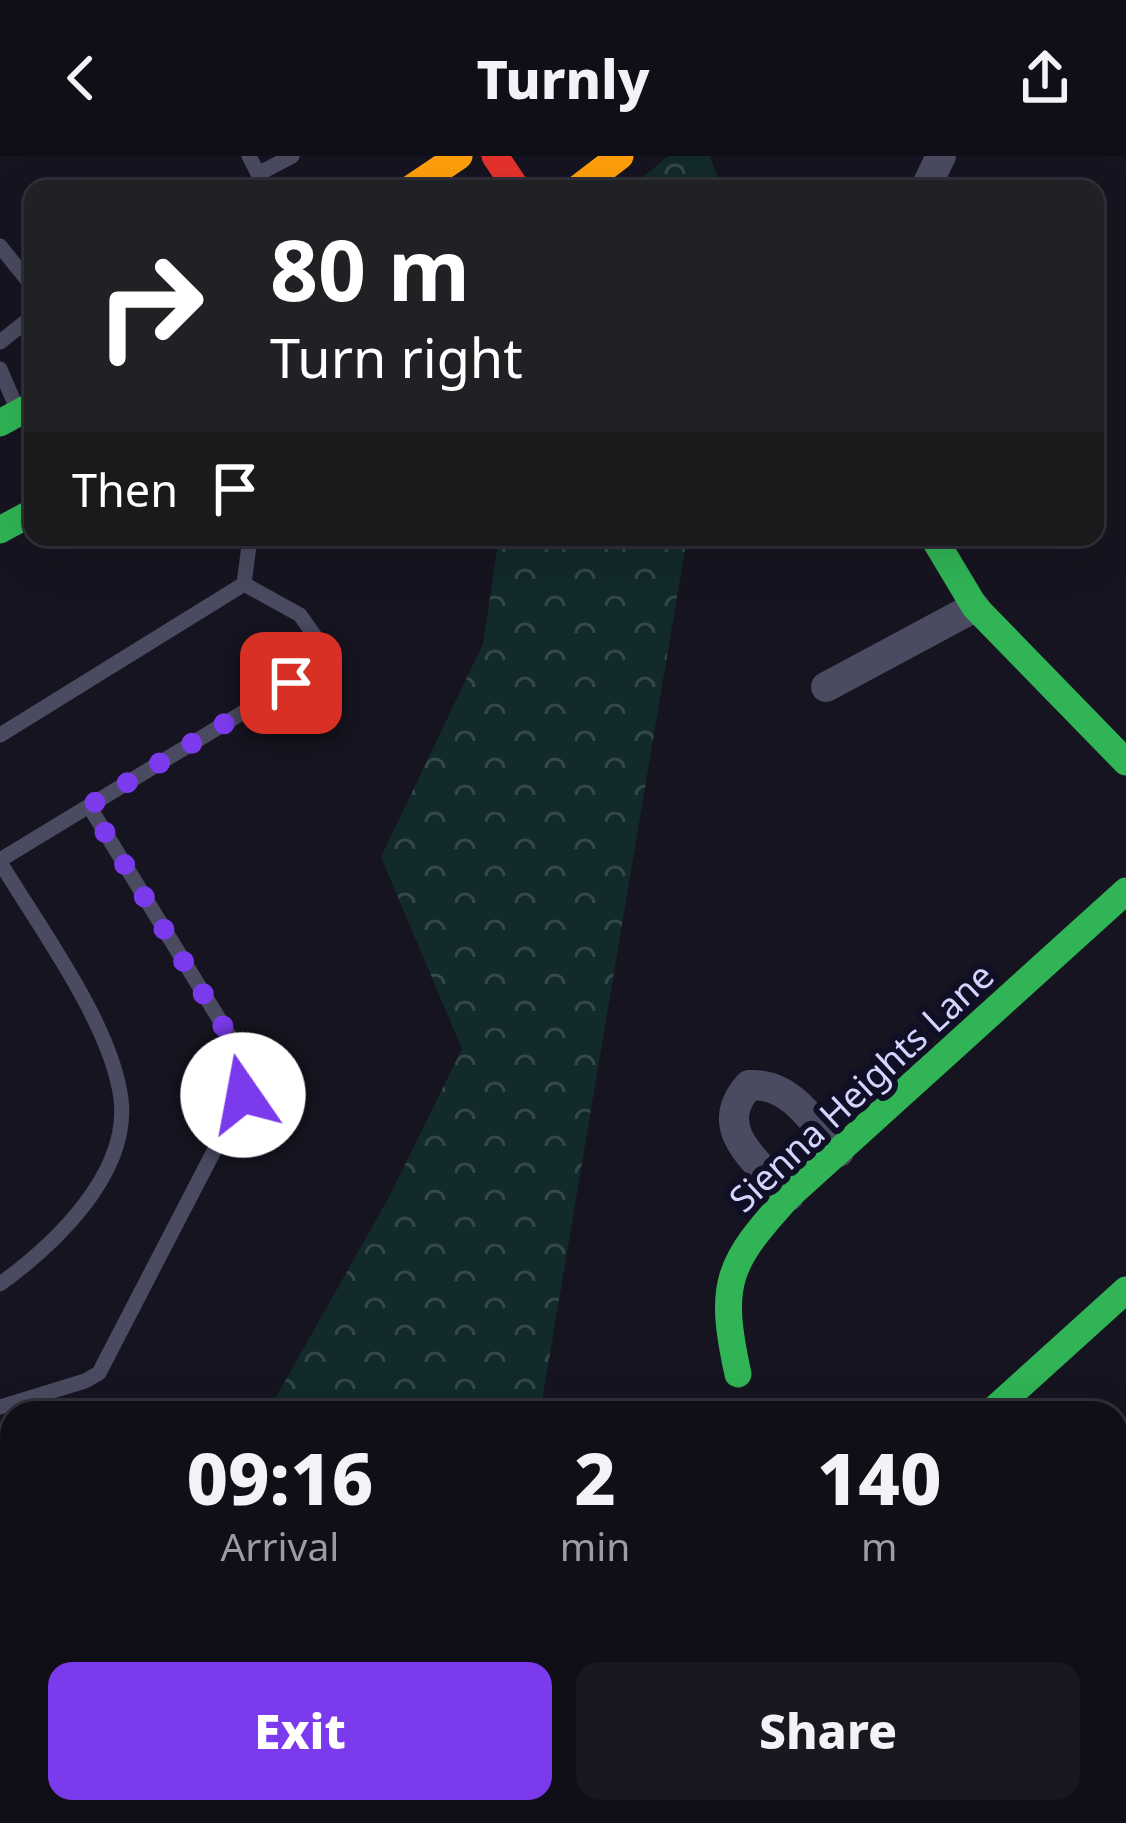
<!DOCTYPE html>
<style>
body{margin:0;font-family:"Noto Sans",sans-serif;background:#191821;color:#f1f3f6;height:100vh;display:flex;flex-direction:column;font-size:45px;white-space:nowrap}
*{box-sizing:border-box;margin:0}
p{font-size:39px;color:#9c9ca2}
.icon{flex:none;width:66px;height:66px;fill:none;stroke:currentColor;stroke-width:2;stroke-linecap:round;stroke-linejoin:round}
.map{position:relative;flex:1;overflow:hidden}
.sheet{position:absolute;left:0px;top:1245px;width:1128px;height:423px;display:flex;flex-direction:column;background:#100f18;border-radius:36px 36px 0 0;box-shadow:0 12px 48px #0002,0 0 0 3px #302f37}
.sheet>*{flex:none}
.hud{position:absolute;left:24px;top:24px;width:1080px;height:366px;border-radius:24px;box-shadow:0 12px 48px #0002,0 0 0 3px #302f37;background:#202124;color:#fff;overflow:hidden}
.pin{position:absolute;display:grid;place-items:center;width:102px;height:102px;color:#fff;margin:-51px;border-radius:24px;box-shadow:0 6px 18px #0006}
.me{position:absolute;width:132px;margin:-66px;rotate:348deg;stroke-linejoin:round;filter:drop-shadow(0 0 9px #0008)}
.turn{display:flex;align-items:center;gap:42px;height:252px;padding:0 48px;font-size:54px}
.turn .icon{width:156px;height:156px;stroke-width:2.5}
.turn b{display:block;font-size:84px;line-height:102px}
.then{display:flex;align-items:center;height:114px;padding:0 48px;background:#0003;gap:24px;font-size:45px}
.eta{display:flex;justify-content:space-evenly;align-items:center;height:204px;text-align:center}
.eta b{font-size:72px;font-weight:800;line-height:84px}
.cta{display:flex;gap:24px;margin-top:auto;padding:24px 48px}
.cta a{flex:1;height:138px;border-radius:24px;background:#7c3aed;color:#fff;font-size:48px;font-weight:800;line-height:138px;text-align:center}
.cta a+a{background:#191821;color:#f1f3f6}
header{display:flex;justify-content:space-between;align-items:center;height:156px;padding:0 48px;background:#100f18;font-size:54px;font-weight:800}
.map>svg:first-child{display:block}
</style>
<header><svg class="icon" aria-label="back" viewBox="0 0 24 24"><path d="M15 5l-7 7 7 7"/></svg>Turnly<svg class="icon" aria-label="share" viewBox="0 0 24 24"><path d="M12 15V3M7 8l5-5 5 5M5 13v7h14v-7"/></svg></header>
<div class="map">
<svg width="1126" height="1667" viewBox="0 0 1126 1667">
<defs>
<pattern id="forest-crowns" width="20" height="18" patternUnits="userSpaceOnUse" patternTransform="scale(3)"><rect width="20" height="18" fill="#132a2a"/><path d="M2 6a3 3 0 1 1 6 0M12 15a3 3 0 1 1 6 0" fill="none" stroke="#34484a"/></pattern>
</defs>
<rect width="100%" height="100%" fill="#151420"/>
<!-- forest -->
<path fill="url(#forest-crowns)" d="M669,0H710L722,33H627Z
M499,381H687L540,1257H267L388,1043L462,893L381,701L483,488Z
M116,1656H379L367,1667H112Z"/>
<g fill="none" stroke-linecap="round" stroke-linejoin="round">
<!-- path -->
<path stroke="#4b5b66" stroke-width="4.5" stroke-dasharray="6 9" stroke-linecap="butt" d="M1116,1301L1126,1292"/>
<!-- lane -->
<path stroke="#4a4a60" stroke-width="15" d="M249,0L266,33
M258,18L292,0
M0,90L33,131
M0,186L33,160
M0,213L18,255
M244,428L249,389L247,381
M0,579L244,428
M0,704L331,503L300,459L244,428
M0,706C39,771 112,869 121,943C130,1018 54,1089 0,1128
M0,1251L85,1225L99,1217L243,939L246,907L89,650
M688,1656L698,1667
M920,1656L930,1667"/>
<!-- street -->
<path stroke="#4a4a60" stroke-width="30" d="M925,33L941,0
M826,531L975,451
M789,1040C758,1006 709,974 749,929C792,927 813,966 839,996
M635,1667L647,1656"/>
<!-- fast -->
<path stroke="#30b455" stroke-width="27" d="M0,267L33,249
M0,374L33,356
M933,381L975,451L1126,606
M738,1218C718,1127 727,1108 789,1040L1126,735
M990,1257L1126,1134"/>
<!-- slow -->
<path stroke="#ff9f0a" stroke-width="27" d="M410,33L459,0
M577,33L620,0"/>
<!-- jam -->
<path stroke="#e5322d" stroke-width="27" d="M495,0L517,33"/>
</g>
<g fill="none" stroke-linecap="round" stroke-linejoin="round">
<!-- route -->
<path stroke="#7c3aed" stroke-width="21" stroke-dasharray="0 37.8" d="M243,939L246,908L89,650L291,527"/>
</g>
<g text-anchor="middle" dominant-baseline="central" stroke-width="12" stroke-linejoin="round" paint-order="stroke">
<!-- street labels -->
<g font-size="36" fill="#d5d4fe" stroke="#110f25">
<text transform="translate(861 931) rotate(-43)">Sienna Heights Lane</text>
</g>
</g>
</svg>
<div class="pin" style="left:291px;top:527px;background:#d93025"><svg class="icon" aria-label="arrive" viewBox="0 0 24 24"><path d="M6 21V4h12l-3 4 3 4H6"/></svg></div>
<svg class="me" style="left:243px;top:939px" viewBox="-20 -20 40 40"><circle r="19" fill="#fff"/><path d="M0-13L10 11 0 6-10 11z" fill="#7c3aed"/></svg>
<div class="hud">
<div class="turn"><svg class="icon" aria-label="right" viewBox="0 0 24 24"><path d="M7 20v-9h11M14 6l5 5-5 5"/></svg><div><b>80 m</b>Turn right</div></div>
<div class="then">Then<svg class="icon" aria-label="arrive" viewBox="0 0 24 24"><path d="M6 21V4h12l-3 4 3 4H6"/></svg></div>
</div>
<section class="sheet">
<div class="eta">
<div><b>09:16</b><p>Arrival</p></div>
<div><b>2</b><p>min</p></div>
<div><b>140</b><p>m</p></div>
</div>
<div class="cta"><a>Exit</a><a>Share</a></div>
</section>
</div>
